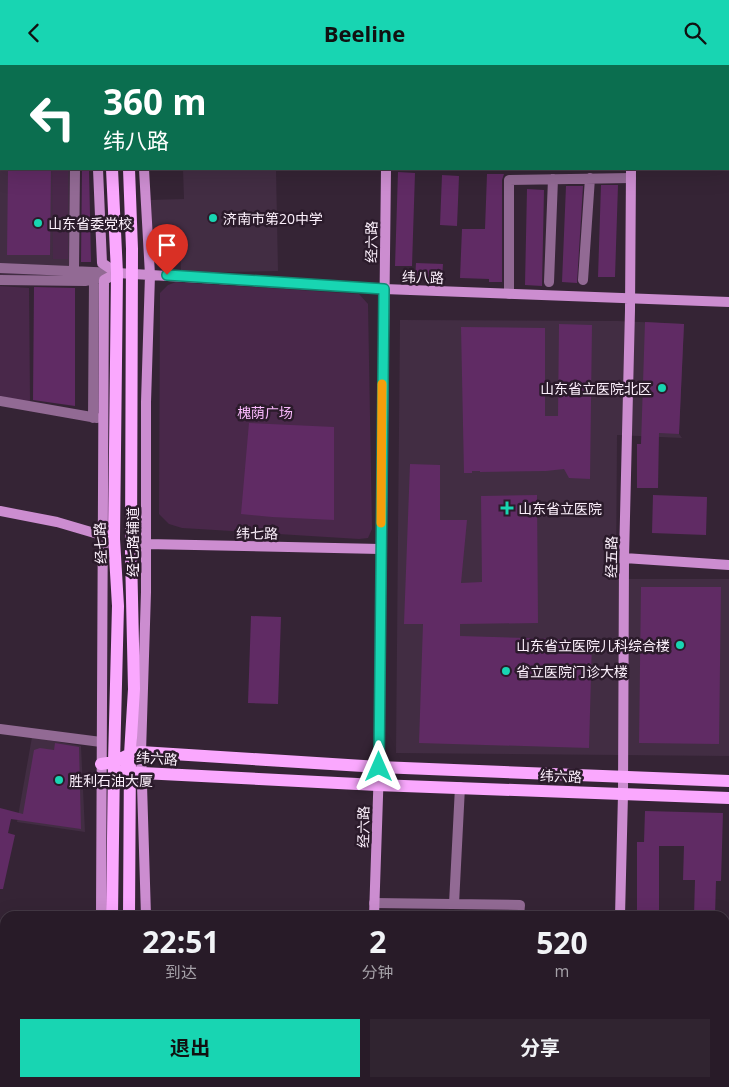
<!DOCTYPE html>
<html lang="zh">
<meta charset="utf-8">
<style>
body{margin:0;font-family:"Open Sans","Noto Sans SC",sans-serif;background:#302430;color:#f1f3f6;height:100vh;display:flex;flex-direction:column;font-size:19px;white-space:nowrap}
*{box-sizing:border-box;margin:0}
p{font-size:16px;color:#a5a1a8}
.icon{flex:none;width:28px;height:28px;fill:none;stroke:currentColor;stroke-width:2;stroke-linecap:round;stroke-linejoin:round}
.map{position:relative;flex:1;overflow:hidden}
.drawer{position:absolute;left:0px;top:846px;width:730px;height:176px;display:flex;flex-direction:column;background:#281b28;border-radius:15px 15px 0 0;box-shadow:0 5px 20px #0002,0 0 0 1px #443945}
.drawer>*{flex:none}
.top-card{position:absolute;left:0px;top:0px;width:730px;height:105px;box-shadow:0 5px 20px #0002,0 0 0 1px #443945;background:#0b6e4f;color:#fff;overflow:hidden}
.pin{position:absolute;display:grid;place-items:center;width:42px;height:42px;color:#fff;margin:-51px -21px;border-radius:50% 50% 50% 0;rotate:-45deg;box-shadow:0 0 5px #0007}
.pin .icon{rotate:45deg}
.me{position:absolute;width:55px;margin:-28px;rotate:0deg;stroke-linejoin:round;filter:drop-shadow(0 0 4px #0008)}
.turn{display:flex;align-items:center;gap:18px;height:105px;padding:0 20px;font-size:22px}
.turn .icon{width:65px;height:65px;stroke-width:2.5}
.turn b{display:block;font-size:35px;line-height:42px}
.eta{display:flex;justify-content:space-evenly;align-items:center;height:85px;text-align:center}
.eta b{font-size:30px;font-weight:700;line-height:35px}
.action{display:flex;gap:10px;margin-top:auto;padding:10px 20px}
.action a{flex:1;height:58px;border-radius:0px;background:#18d5b2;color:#111;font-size:20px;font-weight:700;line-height:58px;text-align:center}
.action a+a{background:#302430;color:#f1f3f6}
header{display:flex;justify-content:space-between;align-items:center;height:65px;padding:0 20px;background:#18d5b2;color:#111;font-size:22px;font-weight:700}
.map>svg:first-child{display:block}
</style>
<header><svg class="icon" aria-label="back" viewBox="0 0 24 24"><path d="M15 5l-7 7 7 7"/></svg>Beeline<svg class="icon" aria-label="search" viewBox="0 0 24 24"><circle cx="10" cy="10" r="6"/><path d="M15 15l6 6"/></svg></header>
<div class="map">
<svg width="729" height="1022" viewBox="0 0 729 1022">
<rect width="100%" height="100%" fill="#352435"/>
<!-- built -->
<path fill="#422d43" d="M0,0H77V1H1V104H76L78,212L0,214Z
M183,104H276L278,206L181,208L180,172H149V135L184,134Z
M400,255L618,256L684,259L679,369L682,373L617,370L616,514H729V691L396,688Z
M32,672L81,681L85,767L17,757Z
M238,1018H352V1022H238Z"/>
<!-- green -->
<path fill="#49284a" d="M0,0H74V1H1L0,12Z
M52,104H68V194H53Z
M176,217L359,229L368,239L372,464L368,473L359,474L182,463L169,459L159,449L160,228L168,220Z
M0,221L29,223L30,337L0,331Z"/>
<!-- building -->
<path fill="#602b64" d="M8,104H51L50,190H7Z
M82,104H89L91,197H81Z
M398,107L415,108L412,201H395Z
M487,109H504L502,115V217H489V214L460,213L462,164H485Z
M442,110L459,111L457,161L440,160Z
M601,120H618L615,212H598Z
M566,121H583L577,218L562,217Z
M527,124L544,125L542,221L525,220Z
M416,198L443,199L442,214L415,213Z
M34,222L75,223V341L33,335Z
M645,257L684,259L679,369L659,368L658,423H637V379H641Z
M559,259L592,260L590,414L569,413L564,404L546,406L480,407V406H472V408H464L461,262L545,263V351H558Z
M249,358L334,362V455L272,452L241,449Z
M410,399L440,400V455H467L461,518L482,517L481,431L537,430L538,558L460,559V571L592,575L589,683L419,678L423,559H404Z
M653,430L707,432L706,470L652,468Z
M641,522H721L719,679L639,678Z
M251,551L281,552L278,639L248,638Z
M55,678L79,682L81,764L11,754L8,768L15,770L3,824H0V743L23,749L34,685L40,683L54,685Z
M645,746L723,748L721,816H716L715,851H694L695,815H683L684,781H659V851H637V777H644Z"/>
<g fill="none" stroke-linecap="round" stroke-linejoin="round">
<!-- street -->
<path stroke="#926a94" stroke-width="10" d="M0,79H1
M0,203L117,208
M74,205L75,104
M0,215L86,216L99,213
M583,215L590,113
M549,217L553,114
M509,229V115L631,113
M0,336L97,353
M93,353L94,214
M0,664L101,677
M374,838L520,840L519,851
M454,839L460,722"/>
<!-- secondary -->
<path stroke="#cc8dd0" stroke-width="10" d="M80,0V1
M128,0L129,1
M387,1V0
M632,1V0
M98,104L102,198L117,208L104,215L101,851
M144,104L150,210L146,337V527L141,687L146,851
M117,208L384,224L729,237
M0,446L57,457L108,472
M132,476L146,479L380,484
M624,493L729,500
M374,851L379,702L386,104
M620,851L623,729L624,493L630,245L631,104
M0,933L5,934
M725,981H729
M98,1022V1018
M145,1022V1018
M367,1022V1018
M616,1022V1018"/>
<!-- primary -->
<path stroke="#faa8fe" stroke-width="12" d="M97,0V1
M113,0V1
M112,104L117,208L114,474L118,541L114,697L112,851
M129,104L132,184L131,488L134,624L130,689L129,851
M101,699L114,697L130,689L141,687L379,702L729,716
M125,704L130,707L142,708L377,720L729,733
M109,1022V1018
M127,1022V1018"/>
</g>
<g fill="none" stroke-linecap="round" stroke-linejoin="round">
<defs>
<path id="route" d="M167,210L384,224L379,702"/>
</defs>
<!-- route casing -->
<use href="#route" stroke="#108a74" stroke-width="12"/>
<!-- route -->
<use href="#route" stroke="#18d5b2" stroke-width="9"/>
<!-- slow -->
<path stroke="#f59e0b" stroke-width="9" d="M381,458L382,319"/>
</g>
<!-- markers -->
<g fill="#18d5b2" stroke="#2b1b2b" stroke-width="2">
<circle cx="213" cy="153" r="5"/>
<circle cx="38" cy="158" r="5"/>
<circle cx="662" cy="323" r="5"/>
<path d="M504.5 435.5h5v5h5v5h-5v5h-5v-5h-5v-5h5z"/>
<circle cx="680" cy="580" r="5"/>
<circle cx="506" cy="606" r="5"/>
<circle cx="59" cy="715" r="5"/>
</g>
<g text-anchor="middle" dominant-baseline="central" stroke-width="5" stroke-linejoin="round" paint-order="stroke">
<!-- poi labels -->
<g font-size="14" fill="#fcf0fc" stroke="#2b1b2b" text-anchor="start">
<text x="223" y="153">济南市第20中学</text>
<text x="48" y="158">山东省委党校</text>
<text x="652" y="323" text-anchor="end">山东省立医院北区</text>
<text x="518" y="443">山东省立医院</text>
<text x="670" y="580" text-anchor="end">山东省立医院儿科综合楼</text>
<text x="516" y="606">省立医院门诊大楼</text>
<text x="69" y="715">胜利石油大厦</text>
</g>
<!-- street labels -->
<g font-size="14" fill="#fcf0fc" stroke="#2b1b2b">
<text transform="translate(371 177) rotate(-89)">经六路</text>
<text transform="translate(423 212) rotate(2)">纬八路</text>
<text transform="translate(257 468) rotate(1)">纬七路</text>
<text transform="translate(132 477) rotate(-90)">经七路辅道</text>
<text transform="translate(100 478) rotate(-92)">经七路</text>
<text transform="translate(611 492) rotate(-89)">经五路</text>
<text transform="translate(157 693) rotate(4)">纬六路</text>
<text transform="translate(561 711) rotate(2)">纬六路</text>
<text transform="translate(363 762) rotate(-89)">经六路</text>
</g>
<!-- park labels -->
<g font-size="14" fill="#f9b9fc" stroke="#2b1b2b">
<text x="265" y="347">槐荫广场</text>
</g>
</g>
</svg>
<div class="pin" style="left:167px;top:210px;background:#d93025"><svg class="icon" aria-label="arrive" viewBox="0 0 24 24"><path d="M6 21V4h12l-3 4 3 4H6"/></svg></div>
<svg class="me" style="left:379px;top:702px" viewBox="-20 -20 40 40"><path d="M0-17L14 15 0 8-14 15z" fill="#18d5b2" stroke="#fff" stroke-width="4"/></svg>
<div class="top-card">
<div class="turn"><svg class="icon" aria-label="left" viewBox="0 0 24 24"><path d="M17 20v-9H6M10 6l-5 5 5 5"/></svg><div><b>360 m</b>纬八路</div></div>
</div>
<section class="drawer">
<div class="eta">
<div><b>22:51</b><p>到达</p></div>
<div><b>2</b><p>分钟</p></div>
<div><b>520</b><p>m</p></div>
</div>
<div class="action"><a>退出</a><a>分享</a></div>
</section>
</div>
